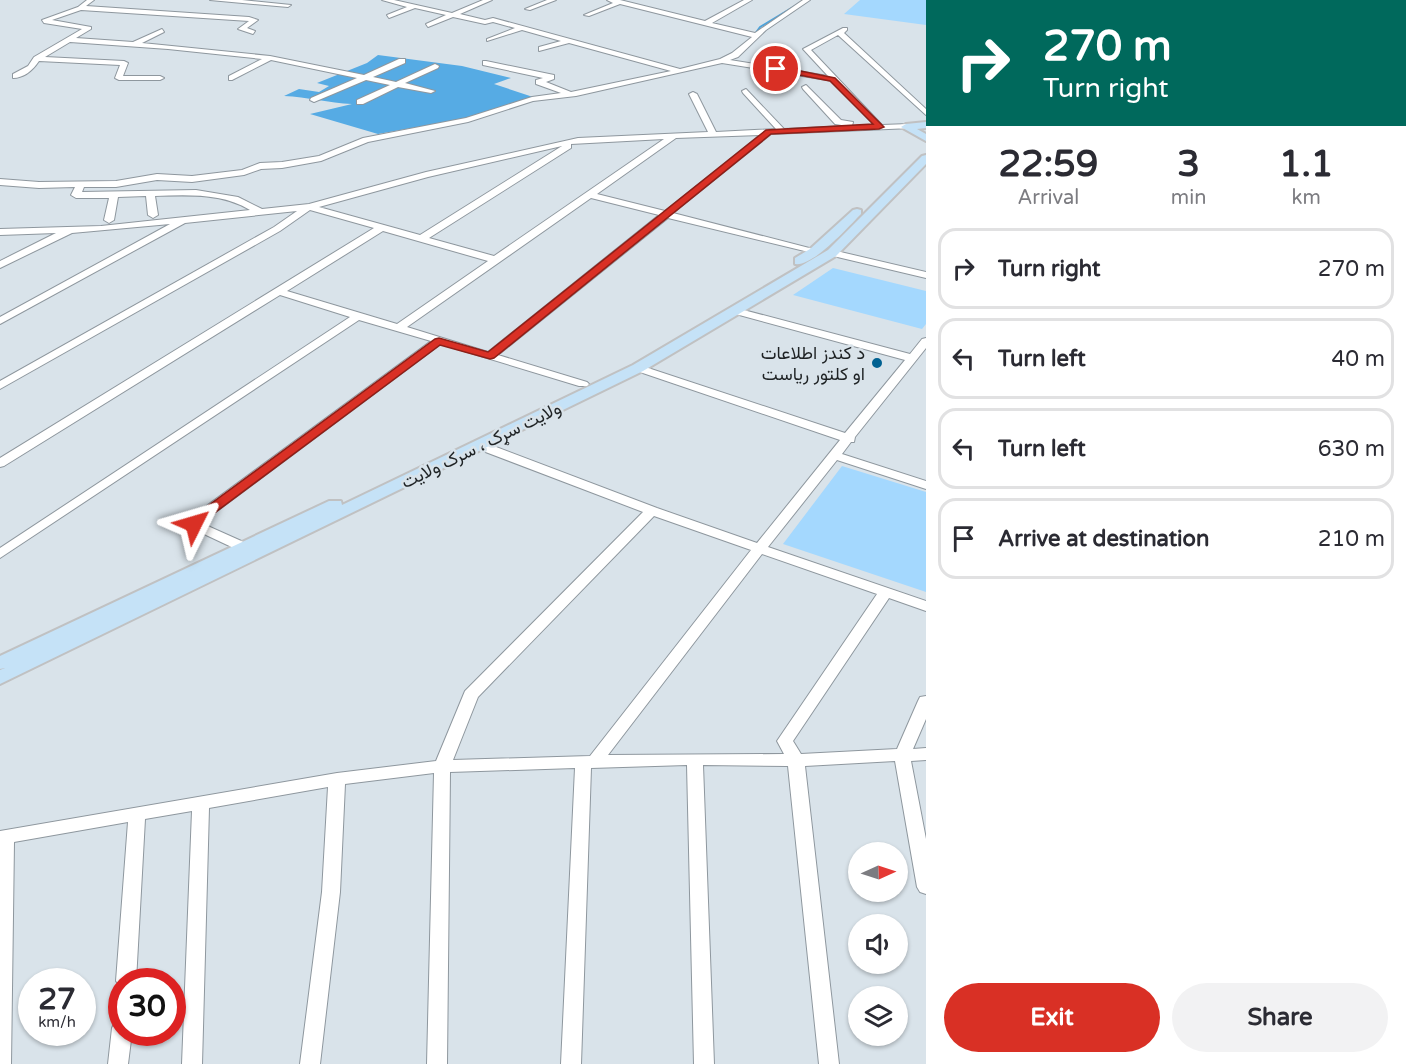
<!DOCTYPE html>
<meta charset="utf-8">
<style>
body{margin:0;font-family:"Varela Round",Vazirmatn,sans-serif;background:#f2f2f3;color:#2b2b33;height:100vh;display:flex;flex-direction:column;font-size:22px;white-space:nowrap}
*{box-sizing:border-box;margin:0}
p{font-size:20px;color:#7c7c81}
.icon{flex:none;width:33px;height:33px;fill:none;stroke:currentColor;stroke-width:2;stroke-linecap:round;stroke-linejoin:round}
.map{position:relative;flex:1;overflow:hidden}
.sheet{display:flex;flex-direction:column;background:#fff;width:480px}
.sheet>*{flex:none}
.hud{background:#00695c;color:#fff;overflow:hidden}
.needle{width:39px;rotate:87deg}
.fabs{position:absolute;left:848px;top:842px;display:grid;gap:12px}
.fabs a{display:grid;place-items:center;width:60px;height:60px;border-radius:50%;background:#fff;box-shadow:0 2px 4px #0004;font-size:30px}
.speed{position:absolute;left:18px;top:968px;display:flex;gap:12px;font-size:30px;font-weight:700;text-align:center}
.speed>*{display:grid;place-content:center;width:78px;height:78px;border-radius:50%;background:#fff;box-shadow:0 2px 4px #0004;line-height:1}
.speed small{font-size:15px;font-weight:400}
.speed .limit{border:9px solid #d22;background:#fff;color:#111}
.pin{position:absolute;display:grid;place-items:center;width:51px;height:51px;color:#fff;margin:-26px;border:3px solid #fff;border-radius:50%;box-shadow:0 2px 6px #0007}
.me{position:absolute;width:66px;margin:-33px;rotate:50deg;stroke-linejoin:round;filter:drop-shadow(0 0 4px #0008)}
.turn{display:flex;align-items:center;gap:21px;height:126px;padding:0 18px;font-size:27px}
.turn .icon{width:78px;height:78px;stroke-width:2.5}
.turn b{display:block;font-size:42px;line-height:51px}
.eta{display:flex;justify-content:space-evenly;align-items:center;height:102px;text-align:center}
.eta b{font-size:36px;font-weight:700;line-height:42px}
.cta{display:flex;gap:12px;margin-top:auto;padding:12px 18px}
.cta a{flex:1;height:69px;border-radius:36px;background:#d93025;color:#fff;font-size:24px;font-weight:700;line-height:69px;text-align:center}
.cta a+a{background:#f2f2f3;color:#2b2b33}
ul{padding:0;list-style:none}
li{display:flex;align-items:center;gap:18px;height:81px;margin:0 12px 9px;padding:0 6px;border:3px solid #e1e1e2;border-radius:18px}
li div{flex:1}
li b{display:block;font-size:22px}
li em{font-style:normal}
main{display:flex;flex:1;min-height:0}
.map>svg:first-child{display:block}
</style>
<main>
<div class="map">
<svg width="926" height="1064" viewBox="0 0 926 1064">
<rect width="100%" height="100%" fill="#d9e3ea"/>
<!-- green -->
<path fill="#a4d8fe" d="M860,0H926V25L844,14Z
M833,268L926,291V324L922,329L793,295Z
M842,466L926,492V592L783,544Z"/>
<!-- forest -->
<path fill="#56abe4" d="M378,55L462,66L511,78L494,84L533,97L463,119L378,134L310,114L352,104C329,103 307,97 284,96L299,89L319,92L329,86L317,83L367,63Z"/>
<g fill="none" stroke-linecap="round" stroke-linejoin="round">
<!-- stream -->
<path stroke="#4da3db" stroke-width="2" d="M755,34L760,27L805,0"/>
<defs>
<path id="minor" d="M87,0H94L86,6L249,17L258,20L247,28L255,31L253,34L238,29L249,21L81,10L52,20L91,27V29L76,38L133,42L162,29L164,32L142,43L270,56L364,75L399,59H405V63L373,77L396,82L435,64L439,66L438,68L405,83L435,91L431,93L398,87L363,104H357V100L390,85L366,80L314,102L310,100L311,98L357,78L271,60L232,80H229V76L262,59L168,49L70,42L45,57L124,61L128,63L123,76H160L164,78L160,80H119L115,78L120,65L39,61C33,70 24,78 13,78V74L28,66L34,57L82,29L44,23L42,20L78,7Z
M210,0H242L291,5L288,7Z
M382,0H394L452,13L483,0H492L460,14L485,20L493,18L680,69L720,59L732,53L752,37L620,4L589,16L584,15L613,3L607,0H620L705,21L744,0H752L712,23L755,33L803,0H810L766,30L738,57L730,60L828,76L803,49L843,28H847V30L844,33L926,109V115L838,35L811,50L882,125L909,124L913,126L912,128L771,134L673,213L817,250V254L668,218L498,355L587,382L589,384L587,386H579L441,344L201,523L248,544L250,547L248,550H238L189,527L187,524L190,518L431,341L359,320L0,558V548L350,317L280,295L4,466L0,467V458L374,228L310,210L280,231L0,389V381L274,227L297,211L185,223L0,324V317L170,224L72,233L0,268V261L56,233L0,235V229L101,226L250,210C222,193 188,195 155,196L158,215L153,218L148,215L146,196L118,197L114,220L109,223L104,220L109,198H76L71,195L75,187L39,188L0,185V179L39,182L116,181L157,174L192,176L242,170L260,163L282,162L319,156L363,138L466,118L532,97L561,93L536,84V80L543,78L483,65V61H486L554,75V79L546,82L571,92L671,71L569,43L539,51V47L561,41L522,30L487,41V39L515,28L493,22L485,24L453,17L428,27L426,24L446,15L415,8L389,18L387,15L407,7ZM722,63L833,81L874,125L852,126L853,122L841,120L806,85L802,87L803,89L835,124L848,126L784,129L746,89L742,91L743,93L776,129L716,132L697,94L693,92L689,94L708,132L578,138L426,172L309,204L262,209L238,197L196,190L82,192L84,187H116L157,180L192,182L244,175L261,169L282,168L321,161L368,142L468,122L533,101L576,96ZM760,135L665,211L597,194L676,138ZM664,139L494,256L429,238L571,148V144ZM562,146L420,235L319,207L428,177ZM591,198L659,215L488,352L407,327ZM383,231L488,261L397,324L287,291Z
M547,0H556L530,10L525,9Z
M832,250L926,272V278L829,255L827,253Z
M736,308L910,354L922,339L926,338V348L855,437L854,442H851L842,454L926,481V489L837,460L768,547L926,601V611L889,598L793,741L801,754L897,749L918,701L920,697L926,696V719L913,749L926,748V760L911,761L926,839V894L920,892L917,887L895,761L805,766L839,1064H819L788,766L703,765L714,1064H694L687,765L591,768L581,1064H561L575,768L450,772L447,1064H427L434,773L345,784L340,892L320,1064H300L322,892L328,787L209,808L202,1064H182L192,811L145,819L136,981H122V988L116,981L128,822L14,842L11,1064H0V831L337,773L436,761L465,691L643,512L475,448L473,445L475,442H483L657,508L757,543L840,440L634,370V366H642L845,433L905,360L732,313L731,311ZM654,516L751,550L590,756L453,760L478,697ZM762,554L877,594L777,741L784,754L608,755Z
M122,1019V1032H132L128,1064H108L112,1028L115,1022Z"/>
<path id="major" d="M926,122V128L917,129L926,134V141L901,127L906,124Z
M926,155V164L836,256L643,371L0,684V670L5,668L0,669V656L329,501H341L342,505L633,365L828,250L922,156Z
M857,209L861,210V214C848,227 813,267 795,264V258L810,249L853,210Z"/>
</defs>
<!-- minor casing -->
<use href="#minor" stroke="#8e979e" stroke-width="2"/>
<!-- major casing -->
<use href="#major" stroke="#c0c1c2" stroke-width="4"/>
<!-- minor -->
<use href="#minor" fill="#fff" fill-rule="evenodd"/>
<!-- major -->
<use href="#major" fill="#c5e2f7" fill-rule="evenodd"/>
</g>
<!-- route -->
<path fill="#d93025" stroke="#8d1f18" stroke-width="1.5" d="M776,66L835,78L884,127L879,129L771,134L494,358L490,359L440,345L201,523L199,527H189L187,524L190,519L435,339L439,338L488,352L766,130L873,124L830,81L773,70Z"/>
<!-- markers -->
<circle fill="#016191" stroke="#d9e3ea" stroke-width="2" cx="877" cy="363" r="6"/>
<g text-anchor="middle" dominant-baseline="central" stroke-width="5" stroke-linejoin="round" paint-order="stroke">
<!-- poi labels -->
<g font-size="18" fill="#1e2224" stroke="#d9e3ea" text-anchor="end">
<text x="865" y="353">د کندز اطلاعات<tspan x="865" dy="21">او کلتور ریاست</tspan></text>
</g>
<!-- street labels -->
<g font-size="18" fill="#1e2224" stroke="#d9e3ea">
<text transform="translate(481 445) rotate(-26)">ولایت سړک ، سرک ولایت</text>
</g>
</g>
</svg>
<div class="fabs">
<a><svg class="needle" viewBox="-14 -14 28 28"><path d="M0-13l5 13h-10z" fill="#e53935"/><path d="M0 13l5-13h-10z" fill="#7c7c81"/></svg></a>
<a><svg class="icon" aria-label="sound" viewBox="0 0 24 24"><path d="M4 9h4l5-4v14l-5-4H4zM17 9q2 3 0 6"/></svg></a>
<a><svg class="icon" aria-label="layers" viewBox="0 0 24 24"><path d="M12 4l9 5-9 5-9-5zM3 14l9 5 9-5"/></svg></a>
</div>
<div class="speed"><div>27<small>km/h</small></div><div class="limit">30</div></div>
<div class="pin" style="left:776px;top:69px;background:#d93025"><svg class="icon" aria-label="arrive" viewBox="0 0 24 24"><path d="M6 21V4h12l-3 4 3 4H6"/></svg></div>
<svg class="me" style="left:194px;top:524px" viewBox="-20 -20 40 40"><path d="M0-17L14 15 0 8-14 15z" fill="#d93025" stroke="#fff" stroke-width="4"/></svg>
</div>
<section class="sheet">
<div class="hud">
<div class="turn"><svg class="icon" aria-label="right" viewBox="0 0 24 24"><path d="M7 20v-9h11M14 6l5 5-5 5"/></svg><div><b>270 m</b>Turn right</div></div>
</div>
<div class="eta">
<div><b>22:59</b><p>Arrival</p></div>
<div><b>3</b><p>min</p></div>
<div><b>1.1</b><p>km</p></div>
</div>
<ul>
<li><svg class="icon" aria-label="right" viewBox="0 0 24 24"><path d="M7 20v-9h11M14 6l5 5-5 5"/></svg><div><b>Turn right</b></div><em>270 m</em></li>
<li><svg class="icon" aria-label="left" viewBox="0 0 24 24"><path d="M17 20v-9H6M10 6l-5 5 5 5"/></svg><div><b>Turn left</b></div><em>40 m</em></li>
<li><svg class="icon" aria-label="left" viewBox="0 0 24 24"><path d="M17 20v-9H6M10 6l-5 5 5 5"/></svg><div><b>Turn left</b></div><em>630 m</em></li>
<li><svg class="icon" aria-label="arrive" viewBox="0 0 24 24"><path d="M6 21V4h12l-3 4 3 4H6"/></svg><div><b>Arrive at destination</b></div><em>210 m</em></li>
</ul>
<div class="cta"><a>Exit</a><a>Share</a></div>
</section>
</main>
